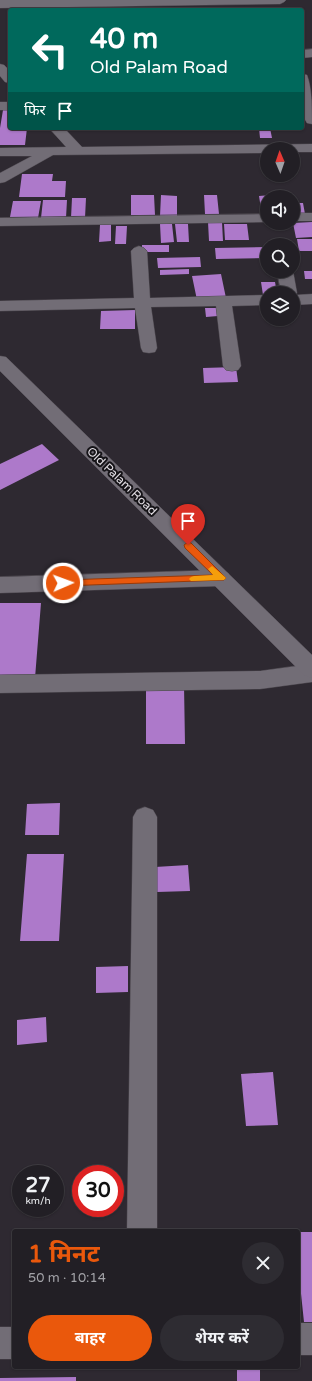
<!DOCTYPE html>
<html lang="hi">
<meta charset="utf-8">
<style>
body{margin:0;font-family:"Varela Round","Noto Sans Devanagari",sans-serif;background:#2e2c32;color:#f1f3f6;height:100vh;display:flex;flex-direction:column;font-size:15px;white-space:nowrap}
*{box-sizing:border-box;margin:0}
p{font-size:13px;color:#a2a2a7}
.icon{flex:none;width:22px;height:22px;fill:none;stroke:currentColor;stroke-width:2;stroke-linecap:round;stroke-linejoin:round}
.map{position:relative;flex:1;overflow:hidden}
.drawer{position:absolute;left:12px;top:1229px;width:288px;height:140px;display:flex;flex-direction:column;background:#221f25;border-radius:4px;box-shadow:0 1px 3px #0004,0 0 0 1px #3f3d42}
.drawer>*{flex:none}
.guide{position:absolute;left:8px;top:8px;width:296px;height:122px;border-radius:4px;box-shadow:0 1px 3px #0004,0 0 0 1px #3f3d42;background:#00695c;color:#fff;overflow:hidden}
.needle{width:26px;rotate:358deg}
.tools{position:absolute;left:260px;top:142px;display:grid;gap:8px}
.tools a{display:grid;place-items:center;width:40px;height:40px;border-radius:50%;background:#221f25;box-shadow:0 1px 3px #0004,0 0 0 1px #3f3d42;font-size:20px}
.speed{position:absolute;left:12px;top:1165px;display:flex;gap:8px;font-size:20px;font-weight:700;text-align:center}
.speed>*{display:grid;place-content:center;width:52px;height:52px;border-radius:50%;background:#221f25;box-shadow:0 1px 3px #0004,0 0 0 1px #3f3d42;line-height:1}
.speed small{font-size:10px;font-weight:400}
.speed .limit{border:6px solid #d22;background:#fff;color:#111}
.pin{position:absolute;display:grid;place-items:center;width:34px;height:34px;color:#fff;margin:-41px -17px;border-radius:50% 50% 50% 0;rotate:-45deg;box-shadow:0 0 4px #0007}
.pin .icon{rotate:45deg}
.me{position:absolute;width:44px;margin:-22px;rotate:88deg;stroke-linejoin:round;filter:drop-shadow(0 0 3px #0008)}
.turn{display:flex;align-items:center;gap:14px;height:84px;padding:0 16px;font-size:18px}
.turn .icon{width:52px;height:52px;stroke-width:2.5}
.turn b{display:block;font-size:28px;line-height:34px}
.then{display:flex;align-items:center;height:38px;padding:0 16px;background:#0003;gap:8px;font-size:15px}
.round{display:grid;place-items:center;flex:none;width:42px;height:42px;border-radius:21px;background:#2e2c32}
.summary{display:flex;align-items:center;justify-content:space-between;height:68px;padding:0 16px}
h1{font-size:24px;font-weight:700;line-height:30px;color:#ea580c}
.primary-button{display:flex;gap:8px;margin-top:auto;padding:8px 16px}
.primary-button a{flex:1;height:46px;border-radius:24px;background:#ea580c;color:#fff;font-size:16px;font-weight:700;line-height:46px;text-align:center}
.primary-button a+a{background:#2e2c32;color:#f1f3f6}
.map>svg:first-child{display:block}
</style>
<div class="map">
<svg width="312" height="1381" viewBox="0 0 312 1381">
<rect width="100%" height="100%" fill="#2e2931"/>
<!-- building -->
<path fill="#ad79ca" d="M3,110H10V128H27L25,145H0V128Z
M259,128H270L272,138H260Z
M22,174H53L52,181H66L65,197H19Z
M131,195H154L155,215H131Z
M161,195L177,196V216H160Z
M204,195H217L219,214H205Z
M271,195V197H267V215H262L259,196Z
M72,198H86L85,218H71Z
M43,200H67L66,218H41Z
M13,201H41L38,218L10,217Z
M293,203H303L305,214H293Z
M208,222H222L223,241H209Z
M312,222V237L296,238L293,223Z
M111,224V241L99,242L100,225Z
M160,224H172L174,242L161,243Z
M175,224H188L189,242H177Z
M224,224H247L249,240H225Z
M116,226H127L126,244H115Z
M297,239H312V251H299Z
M142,245H169V252H142Z
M267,247V258L216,259L215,248Z
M200,257L201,267L158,268L157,258Z
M189,269V274L160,275V270Z
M304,271H312V279H305Z
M221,274L226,298L197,300L192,276Z
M261,282H275L277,293H267V295H263Z
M205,308H217L218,316L206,317Z
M135,310V329H100L101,311Z
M236,367L238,382L204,383L203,368Z
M42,444L59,460L0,490V464Z
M0,603H41L35,678H0Z
M146,685H184L185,744H146Z
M60,803L59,835H25L27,804Z
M27,854H64L59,941H20Z
M188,865L190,891L157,892L155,867Z
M128,966V992L96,993V967Z
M46,1017L47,1042L17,1045V1020Z
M273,1072L278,1125L246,1126L241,1074Z
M298,1232H312V1322H304L298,1265Z
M237,1367H260V1381H237Z
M76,1377V1381H0V1378Z"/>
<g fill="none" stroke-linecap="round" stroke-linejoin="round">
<defs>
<path id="minor" d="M0,0H286L284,2L280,4L0,8Z
M312,49V57L302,58V50Z
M0,64L4,65L10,71V83L5,82L0,76Z
M302,74L307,75C312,88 312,109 312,124L307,123C298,110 302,89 302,74Z
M0,102H10V110H0Z
M49,128H64L82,147L312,144V152H293V149H267V153L53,155L5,182L0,183V173L32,156H0V148L66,147Z
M293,213H312V221H293Z
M267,214V222L0,226V218Z
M139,246L144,248L147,251L150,298L267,295V305L232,306L241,366L238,370L232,371L226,370L223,366L216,306L151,307L157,348L155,352L149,353L143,352L141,348L135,308L0,311V301L134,298L131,251L134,248Z
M277,271H293L297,293L296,295L312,294V304L293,305V293H281Z
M221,570L228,573L231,578L228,583L221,586L0,593V577Z
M312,664V682L260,689L0,693V675L260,671Z
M145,807L153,810L157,817V1231H127L133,817L137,810Z
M298,1323H312V1355H298Z
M0,1327H14V1359H0Z"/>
<path id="tertiary" d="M0,356L6,357L312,655V678L304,675L0,371Z"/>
</defs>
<!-- minor casing -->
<use href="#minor" stroke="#4c474e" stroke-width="1"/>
<!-- tertiary casing -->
<use href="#tertiary" stroke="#4c474e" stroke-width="1"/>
<!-- minor -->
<use href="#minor" fill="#726d76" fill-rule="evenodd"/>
<!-- tertiary -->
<use href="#tertiary" fill="#726d76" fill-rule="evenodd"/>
</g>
<!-- route -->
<path fill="#ea580c" stroke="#983908" d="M188,542L191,543L226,578L224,580L63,586L59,583L63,580L213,575L185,548L184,545Z"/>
<!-- slow -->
<path fill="#f59e0b" d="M212,566L224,576L226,578L224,580L191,581L189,579L191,577L194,576L213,575L208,569Z"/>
<g text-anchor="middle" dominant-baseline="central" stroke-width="4" stroke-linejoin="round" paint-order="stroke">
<!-- street labels -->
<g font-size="12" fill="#e2dee4" stroke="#151317">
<text transform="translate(122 481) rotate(44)">Old Palam Road</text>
</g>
</g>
</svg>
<div class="tools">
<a><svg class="needle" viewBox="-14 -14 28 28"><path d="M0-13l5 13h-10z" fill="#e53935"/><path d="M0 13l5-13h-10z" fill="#a2a2a7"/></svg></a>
<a><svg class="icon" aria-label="sound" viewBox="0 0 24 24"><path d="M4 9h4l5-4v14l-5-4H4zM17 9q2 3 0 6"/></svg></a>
<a><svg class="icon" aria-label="search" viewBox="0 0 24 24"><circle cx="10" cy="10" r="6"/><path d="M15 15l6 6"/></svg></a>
<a><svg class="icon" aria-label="layers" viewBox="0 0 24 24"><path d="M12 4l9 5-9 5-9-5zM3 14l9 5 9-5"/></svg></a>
</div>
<div class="speed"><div>27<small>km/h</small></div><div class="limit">30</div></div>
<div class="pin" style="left:188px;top:545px;background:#d93025"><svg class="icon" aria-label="arrive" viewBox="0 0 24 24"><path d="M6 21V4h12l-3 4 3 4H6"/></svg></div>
<svg class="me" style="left:63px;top:583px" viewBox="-20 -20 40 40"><circle r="17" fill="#ea580c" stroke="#fff" stroke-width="3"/><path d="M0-11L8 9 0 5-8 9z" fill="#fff"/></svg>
<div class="guide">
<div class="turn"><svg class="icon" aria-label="left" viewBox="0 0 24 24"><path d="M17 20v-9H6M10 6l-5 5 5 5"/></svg><div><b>40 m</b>Old Palam Road</div></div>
<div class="then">फिर<svg class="icon" aria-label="arrive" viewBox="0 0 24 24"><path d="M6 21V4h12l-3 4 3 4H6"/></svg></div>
</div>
<section class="drawer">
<div class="summary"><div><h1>1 मिनट</h1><p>50 m · 10:14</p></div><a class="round"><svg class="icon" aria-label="close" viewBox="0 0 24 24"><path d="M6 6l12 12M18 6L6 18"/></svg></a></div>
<div class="primary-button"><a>बाहर</a><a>शेयर करें</a></div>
</section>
</div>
